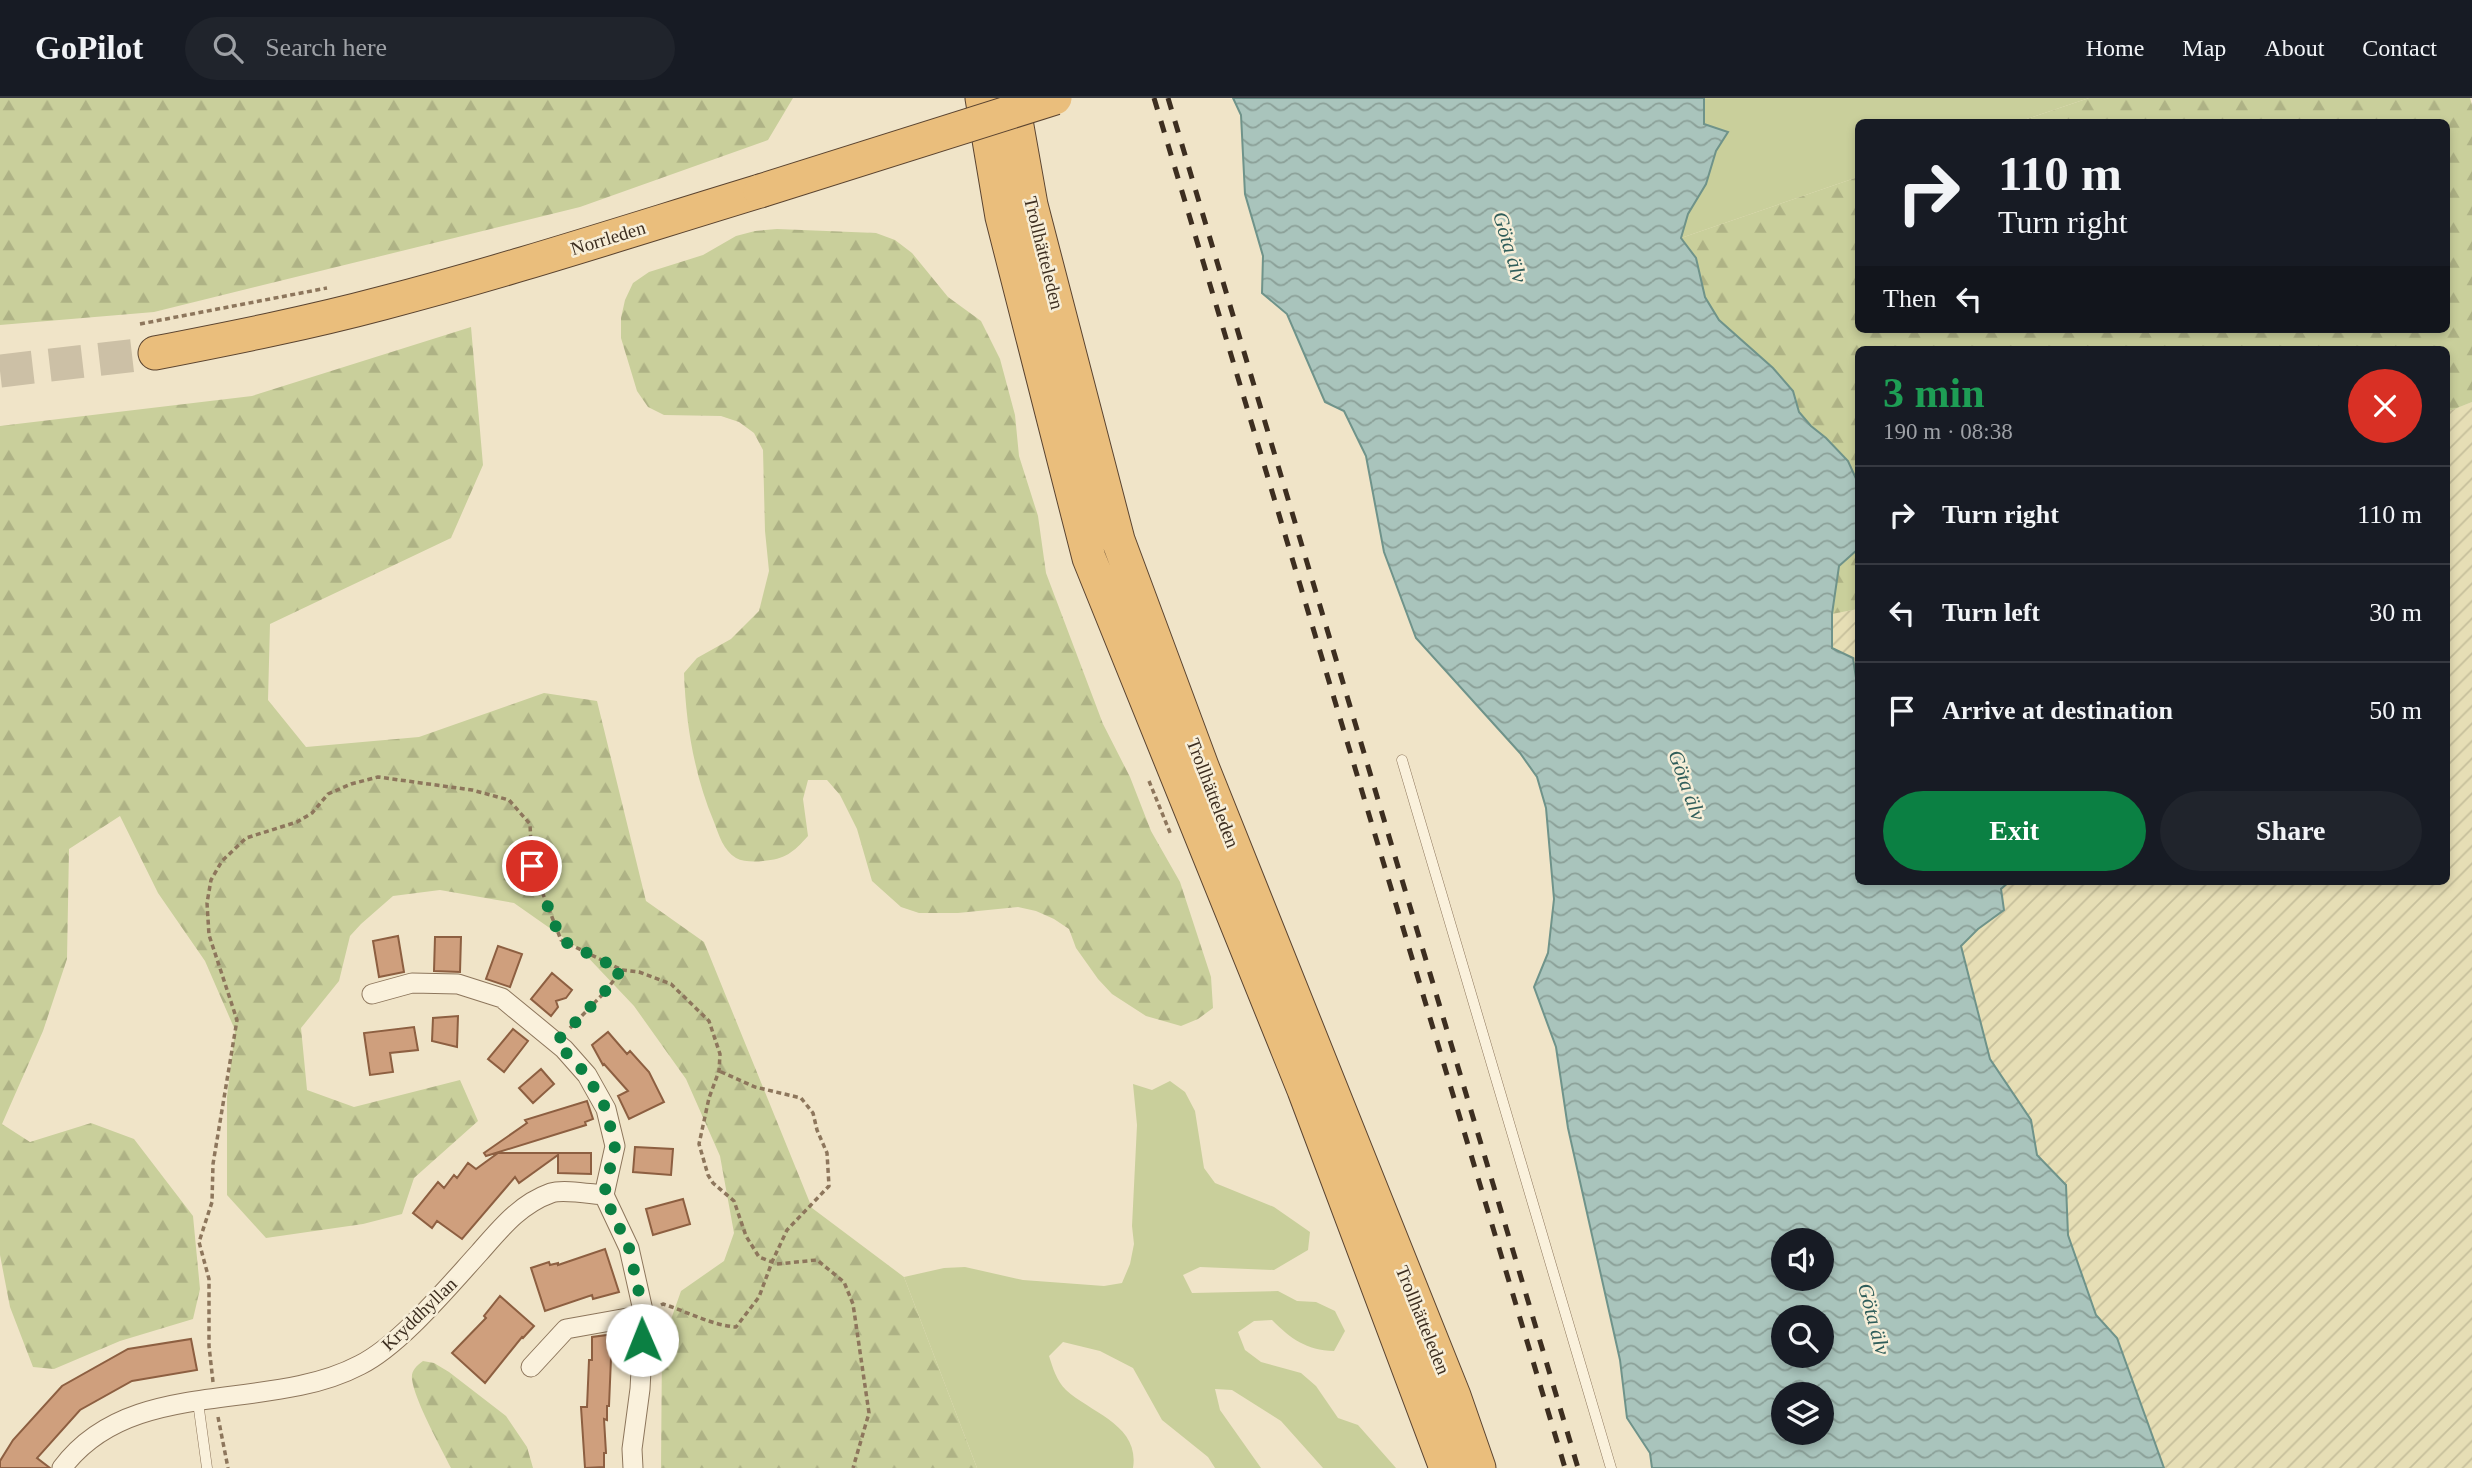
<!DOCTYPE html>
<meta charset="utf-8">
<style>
body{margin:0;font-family:Georgia,serif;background:#20242c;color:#f1f3f6;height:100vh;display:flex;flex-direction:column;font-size:26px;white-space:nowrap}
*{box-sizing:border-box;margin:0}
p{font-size:23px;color:#9ea1a6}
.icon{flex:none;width:38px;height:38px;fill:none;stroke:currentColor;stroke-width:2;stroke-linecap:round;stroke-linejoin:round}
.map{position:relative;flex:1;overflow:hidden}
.side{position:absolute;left:1855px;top:248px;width:595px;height:539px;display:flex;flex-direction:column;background:#171b24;border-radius:10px;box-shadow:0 4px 10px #0003}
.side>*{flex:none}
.guide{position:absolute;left:1855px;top:21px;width:595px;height:214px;border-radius:10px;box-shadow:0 4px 10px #0003;background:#171b24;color:#f1f3f6;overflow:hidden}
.buttons{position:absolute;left:1771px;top:1130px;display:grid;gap:14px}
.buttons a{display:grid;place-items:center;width:63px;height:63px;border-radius:50%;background:#171b24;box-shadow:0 4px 10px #0003;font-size:35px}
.pin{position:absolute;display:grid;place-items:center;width:60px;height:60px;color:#fff;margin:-30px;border:4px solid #fff;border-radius:50%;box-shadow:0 2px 7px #0007}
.me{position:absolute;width:77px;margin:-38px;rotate:359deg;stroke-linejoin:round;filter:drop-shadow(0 0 5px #0008)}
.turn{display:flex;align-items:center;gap:24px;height:147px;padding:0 28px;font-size:32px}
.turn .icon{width:91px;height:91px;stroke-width:2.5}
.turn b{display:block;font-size:49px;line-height:60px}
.then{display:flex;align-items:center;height:66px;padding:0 28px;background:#0003;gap:14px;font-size:26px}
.round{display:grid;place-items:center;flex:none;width:74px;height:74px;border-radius:37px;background:#20242c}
.headline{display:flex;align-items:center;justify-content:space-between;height:119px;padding:0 28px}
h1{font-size:42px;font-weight:700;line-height:52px;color:#1e9e55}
.button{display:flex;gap:14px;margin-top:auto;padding:14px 28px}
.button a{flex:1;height:80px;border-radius:42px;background:#0b8043;color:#fff;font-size:28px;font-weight:700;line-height:80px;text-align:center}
.button a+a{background:#20242c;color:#f1f3f6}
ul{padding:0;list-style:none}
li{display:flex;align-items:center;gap:21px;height:98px;padding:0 28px;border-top:2px solid #363941}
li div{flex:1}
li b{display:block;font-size:26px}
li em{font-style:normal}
header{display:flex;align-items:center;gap:42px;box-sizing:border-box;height:98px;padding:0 35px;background:#171b24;border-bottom:2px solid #363941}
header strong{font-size:33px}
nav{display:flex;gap:38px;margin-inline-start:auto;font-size:24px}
.search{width:490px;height:63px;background:#20242c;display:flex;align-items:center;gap:18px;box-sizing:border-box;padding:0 24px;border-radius:38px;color:#9ea1a6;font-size:26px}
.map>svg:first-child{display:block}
</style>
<header>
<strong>GoPilot</strong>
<div class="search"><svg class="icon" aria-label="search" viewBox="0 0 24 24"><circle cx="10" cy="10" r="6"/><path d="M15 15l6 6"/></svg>Search here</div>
<nav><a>Home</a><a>Map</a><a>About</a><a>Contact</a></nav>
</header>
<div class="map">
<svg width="2472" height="1370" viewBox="0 0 2472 1370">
<defs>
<pattern id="farmland-furrows" width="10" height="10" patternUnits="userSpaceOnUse" patternTransform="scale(1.75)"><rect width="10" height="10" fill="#e6deb5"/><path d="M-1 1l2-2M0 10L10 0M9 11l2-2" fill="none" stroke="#c6bf9b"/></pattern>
<pattern id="forest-firs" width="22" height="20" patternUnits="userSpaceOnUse" patternTransform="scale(1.75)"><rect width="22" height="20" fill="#c9cf9b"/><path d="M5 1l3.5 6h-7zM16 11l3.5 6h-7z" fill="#aeb285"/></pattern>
<pattern id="water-waves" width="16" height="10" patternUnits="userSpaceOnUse" patternTransform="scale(1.75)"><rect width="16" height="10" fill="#a9c4bc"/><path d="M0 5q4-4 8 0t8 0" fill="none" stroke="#8ba098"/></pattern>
</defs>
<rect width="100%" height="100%" fill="#f0e4c8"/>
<!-- farmland -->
<path fill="url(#farmland-furrows)" d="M2472,304V1370H2164L2117,1240L2096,1217L2068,1137L2066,1087L2037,1057L2031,1022L1990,961L1961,848L1978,831L2001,791L2009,784H2446L2447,314Z
M1858,511V593L1853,560L1832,550V516Z"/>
<!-- grass -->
<path fill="#c9cf9b" d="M1704,0H2089L2018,24H1858V79L1681,140L1688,116L1706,86L1716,53L1728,34L1704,26Z
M1170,983L1185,994L1195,1013L1204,1070L1215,1085L1274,1109L1310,1134L1308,1152L1274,1172L1200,1169L1183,1177L1192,1195L1278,1193L1297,1203L1316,1204L1335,1213L1345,1233L1334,1253C1306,1252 1291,1241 1272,1222L1254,1223L1238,1234L1245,1252L1261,1264L1301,1275L1316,1288L1338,1320L1358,1327L1396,1370H1323L1281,1323L1232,1292L1215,1291L1220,1312L1261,1370H1215L1208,1359L1162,1322L1133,1270L1100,1253L1063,1244L1049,1258C1053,1270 1056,1282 1066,1292C1091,1315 1140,1327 1133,1370H977L904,1179L944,1170L965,1169L1023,1182L1104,1188L1122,1185L1130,1166L1134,1146L1132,1128L1137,1027L1133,986L1152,992Z"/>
<!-- forest -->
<path fill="url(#forest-firs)" d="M0,0H793L768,42L580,109L154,214L0,227Z
M2089,0H2470L2472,7V304L2447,314L2446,252H1858V385H1857L1848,363L1826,340L1811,329L1799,314L1792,293L1773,270L1719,222L1705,199L1696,160L1681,140L1858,79V231H2446V24H2018Z
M777,131L876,135L895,142L912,155L948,199L981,223L1000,261L1015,317L1019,358L1038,418L1046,475L1103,626L1130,679L1151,733L1180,784L1211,879L1213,910L1198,921L1181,928L1146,918L1112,896L1098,881L1076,850L1069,831L1054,821L1036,813L1018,809L958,815H919L901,809L872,783L857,731L840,697L827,682H808L803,701L808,738C793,755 785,761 763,763C755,764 743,764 736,760C723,752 719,737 714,724C694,676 686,627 684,575L697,560L731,541L759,513L769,473L765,433L763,352L754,335L739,324L721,318L664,317L648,309L637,293L621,240V220L625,202L633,185L649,174L703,157L736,138L755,133Z
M471,229L483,367L451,440L270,526L268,602L306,649L419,639L544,595L597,603L646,803L704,844L812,1110L904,1179L977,1370H661L662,1247L681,1193L724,1163L734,1135L720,1058L686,981L634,908L581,852L514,805L440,792L393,798L361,826L350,838L339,883L301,930L307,992L354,1009L460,982L478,1023L414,1080L402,1116L363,1126L266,1140L227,1097V999L235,932L205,863L158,795L120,718L69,751L67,861L43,933L2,1026L30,1044L91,1025L134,1041L193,1118L200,1191L193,1221L120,1243L54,1271L33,1269L10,1209L0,1157V328L252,298Z
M1858,451V511L1832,516L1839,468Z
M423,1263L434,1265L449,1274L506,1318L527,1349L533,1370H451C441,1350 414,1301 412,1281C411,1273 416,1268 423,1263Z"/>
<!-- water -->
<path fill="url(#water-waves)" stroke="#6f938a" stroke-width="2" fill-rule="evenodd" d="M1233,0H1704V26L1728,34L1716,53L1706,86L1688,116L1681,140L1696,160L1705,199L1719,222L1773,270L1793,293L1799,314L1811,328L1826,340L1848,363L1858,385V451L1839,468L1832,516V550L1853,560L1858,593V784H2009L2001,791L2004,812L1978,831L1961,848L1990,961L2031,1022L2037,1057L2066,1087L2068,1137L2096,1217L2117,1240L2164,1370H1652L1650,1355L1627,1320L1620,1262L1568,1030L1556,949L1534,889L1548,855L1554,801L1546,710L1537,679L1520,655L1416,540L1384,454L1366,358L1344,313L1325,304L1287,216L1262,195L1263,158L1245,96L1241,17ZM1783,1143H1822V1181H1783ZM1783,1220H1822V1258H1783ZM1783,1297H1822V1335H1783Z"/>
<!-- building -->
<path fill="#cf9f7d" stroke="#8d5f41" stroke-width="2" d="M398,838L404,874L379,879L373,843Z
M435,839H461L460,874L434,873Z
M498,848L522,856L510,889L486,881Z
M552,875L572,892L566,900L556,903L558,909L551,918L531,901Z
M458,918L457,949L432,943L433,920Z
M414,929L418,952L390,955L393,974L370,977L364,935Z
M513,931L528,943L504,974L488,961Z
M608,934L627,956L630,953L649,974L664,1004L629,1021L618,998L628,993L604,966L603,967L592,947Z
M541,971L554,986L533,1005L519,990Z
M587,1003L593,1021L585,1024L586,1027L486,1058L484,1055L527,1025L525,1022Z
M635,1049L673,1051L671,1077L633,1074Z
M498,1055H591V1076L558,1075V1057L519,1085L515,1079L462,1141L437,1123L432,1130L413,1115L438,1084L444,1090L454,1077L457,1080L468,1065L476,1071Z
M683,1101L690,1126L653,1137L646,1111Z
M605,1151L619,1194L593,1201L592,1197L545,1213L531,1170L549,1164L550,1167L558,1165V1167Z
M500,1198L534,1228L523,1240L522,1239L485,1285L452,1255L486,1220L484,1218Z
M615,1236L614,1260H611L609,1308H607V1322L604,1321L606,1355H604V1369L585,1370L581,1309H587L589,1262H592V1239Z
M191,1241L197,1272L132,1283L80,1312L37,1360L50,1370H0V1363L13,1342L62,1288L128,1251Z"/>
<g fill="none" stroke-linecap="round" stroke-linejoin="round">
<!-- trunk-tunnel -->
<path stroke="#ccc0a6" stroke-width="33" stroke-dasharray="33 17" stroke-linecap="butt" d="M0,273L155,255"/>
<defs>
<path id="service" d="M1402,662L1611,1370
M198,1304L207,1370"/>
<path id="minor" d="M604,1097L629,1150L644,1217L640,1291L632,1351L633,1370
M531,1269L566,1231L644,1217
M62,1370C131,1277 267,1316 360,1267C400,1247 448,1189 479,1155C501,1130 520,1106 551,1095C563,1091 591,1096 604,1097L615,1048L606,1011L587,977L564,951L502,900L458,886L412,885L372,896"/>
<path id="trunk" d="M982,0L1002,119L1089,460L1304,992L1446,1370
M1012,0L1031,107L1118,442L1203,671L1454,1298L1479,1370
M155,255C232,240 308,225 383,205C510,172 635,131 760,93"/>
</defs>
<!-- service casing -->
<use href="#service" stroke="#8d765c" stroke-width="11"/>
<!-- minor casing -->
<use href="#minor" stroke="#8d765c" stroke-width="21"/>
<!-- trunk casing -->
<use href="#trunk" stroke="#5b4430" stroke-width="35"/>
<!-- path -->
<path stroke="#8d765c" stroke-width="3.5" stroke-dasharray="5 3.5" stroke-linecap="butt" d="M140,226L327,190
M1149,683L1171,737
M570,930L603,896L622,872
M661,1207L663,1206C688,1214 711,1227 736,1229L759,1199L772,1164L787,1132L829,1088L827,1055L817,1032L813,1015L801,1000L755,989L719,973
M213,1284L209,1248V1181L199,1144L212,1104L213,1066L237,922L209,837L207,805L211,782L222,763L246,740L297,724L312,715L328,696L351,686L378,679L472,692L509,702L530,726L532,768L561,842L622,872L639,874L671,886L709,923L720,956L719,973L709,1000L699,1046L708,1077L713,1085L734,1103L746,1138L759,1159L777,1166L817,1162L844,1184L853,1206L869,1315L853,1370
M218,1319L228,1370"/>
<!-- service -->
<use href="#service" stroke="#faf1dc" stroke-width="10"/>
<!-- minor -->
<use href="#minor" stroke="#faf1dc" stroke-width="19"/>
<!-- trunk -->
<use href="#trunk" stroke="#eabe7c" stroke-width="33"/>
<!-- rail -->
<path stroke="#3d2e20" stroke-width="5" stroke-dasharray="12 12" stroke-linecap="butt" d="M1154,0L1565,1370
M1168,0L1578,1370"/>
<defs>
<path id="trunk-bridge" d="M760,93L1055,0"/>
</defs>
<!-- trunk-bridge casing -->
<use href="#trunk-bridge" stroke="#5b4430" stroke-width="35" stroke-linecap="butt"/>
<!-- trunk-bridge -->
<use href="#trunk-bridge" stroke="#eabe7c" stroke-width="33"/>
</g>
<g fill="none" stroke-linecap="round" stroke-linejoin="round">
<!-- route -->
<path stroke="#0b8043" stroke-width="12" stroke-dasharray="0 21.6" d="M532,768L561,842L621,872L603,896L556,944L587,977L606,1011L615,1048L604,1097L629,1150L644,1217L642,1242"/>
</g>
<g text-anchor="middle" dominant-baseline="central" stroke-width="5" stroke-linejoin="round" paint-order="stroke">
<!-- street labels -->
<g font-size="19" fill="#3d2e20" stroke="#f7eed8">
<text transform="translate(608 140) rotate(-17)">Norrleden</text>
<text transform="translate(1044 155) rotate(76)">Trollhätteleden</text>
<text transform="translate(1213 695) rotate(69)">Trollhätteleden</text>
<text transform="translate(419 1216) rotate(-44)">Kryddhyllan</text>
<text transform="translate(1423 1222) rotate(68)">Trollhätteleden</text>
</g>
<!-- water labels -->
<g font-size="21" font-style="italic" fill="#2f5d5a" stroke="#f7eed8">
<text transform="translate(1510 149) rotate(73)">Göta älv</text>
<text transform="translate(1687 687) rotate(70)">Göta älv</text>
<text transform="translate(1874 1221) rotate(75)">Göta älv</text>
</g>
</g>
</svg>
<div class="buttons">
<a><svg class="icon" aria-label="sound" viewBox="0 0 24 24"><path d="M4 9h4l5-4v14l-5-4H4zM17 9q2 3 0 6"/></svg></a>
<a><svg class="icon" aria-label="search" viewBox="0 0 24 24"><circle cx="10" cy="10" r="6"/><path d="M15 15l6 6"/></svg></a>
<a><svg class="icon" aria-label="layers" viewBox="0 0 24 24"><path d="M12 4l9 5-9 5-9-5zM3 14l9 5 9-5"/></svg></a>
</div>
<div class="pin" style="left:532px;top:768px;background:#d93025"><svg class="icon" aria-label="arrive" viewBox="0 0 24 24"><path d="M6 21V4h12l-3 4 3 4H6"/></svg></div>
<svg class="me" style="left:642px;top:1242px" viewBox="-20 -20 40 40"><circle r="19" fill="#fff"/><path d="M0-13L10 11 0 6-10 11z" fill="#0b8043"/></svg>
<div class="guide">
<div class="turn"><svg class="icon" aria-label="right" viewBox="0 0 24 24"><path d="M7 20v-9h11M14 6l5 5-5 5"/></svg><div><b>110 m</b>Turn right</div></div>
<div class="then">Then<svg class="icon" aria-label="left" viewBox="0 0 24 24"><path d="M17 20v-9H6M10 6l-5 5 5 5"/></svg></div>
</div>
<section class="side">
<div class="headline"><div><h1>3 min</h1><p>190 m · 08:38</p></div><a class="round" style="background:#d93025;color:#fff"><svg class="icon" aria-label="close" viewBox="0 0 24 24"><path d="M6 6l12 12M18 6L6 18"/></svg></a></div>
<ul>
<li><svg class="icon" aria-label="right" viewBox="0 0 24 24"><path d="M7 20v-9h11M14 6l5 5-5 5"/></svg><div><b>Turn right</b></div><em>110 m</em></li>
<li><svg class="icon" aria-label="left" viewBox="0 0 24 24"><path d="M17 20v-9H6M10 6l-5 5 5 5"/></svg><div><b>Turn left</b></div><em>30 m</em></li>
<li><svg class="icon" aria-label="arrive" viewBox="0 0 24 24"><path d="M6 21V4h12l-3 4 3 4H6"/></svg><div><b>Arrive at destination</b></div><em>50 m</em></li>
</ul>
<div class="button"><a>Exit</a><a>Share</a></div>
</section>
</div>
